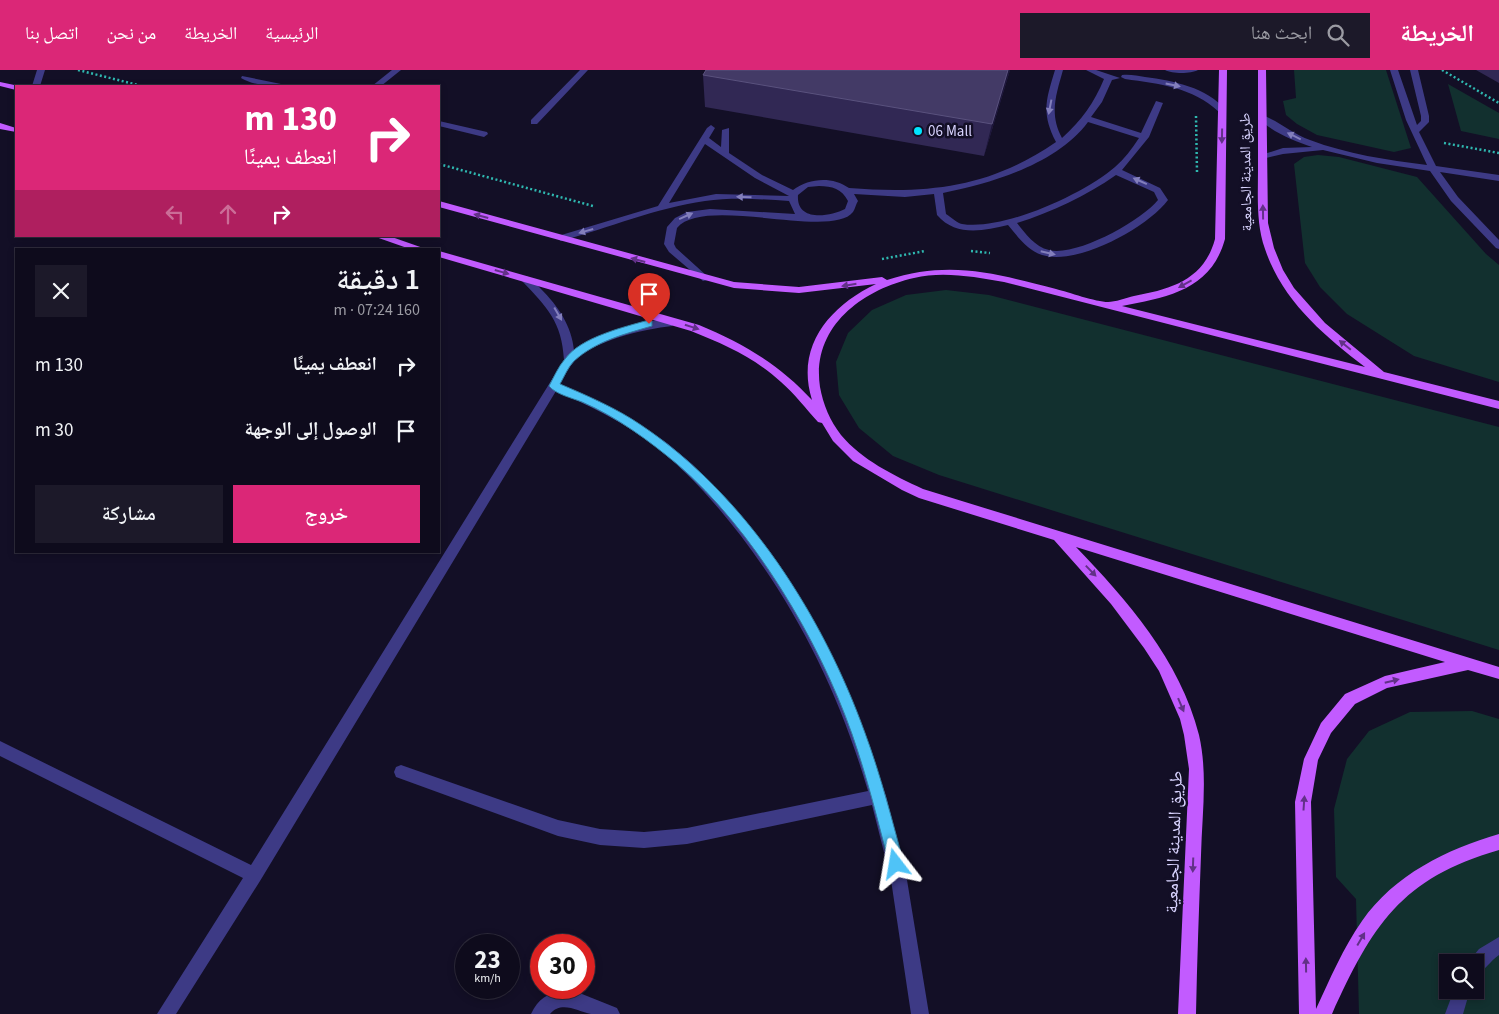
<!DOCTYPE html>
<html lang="ar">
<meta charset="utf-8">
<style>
body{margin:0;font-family:"Source Sans 3","Noto Naskh Arabic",sans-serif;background:#1c1929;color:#f1f3f6;direction:rtl;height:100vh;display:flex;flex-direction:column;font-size:19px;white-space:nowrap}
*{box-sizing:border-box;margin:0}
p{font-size:16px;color:#9b9ba3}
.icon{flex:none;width:28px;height:28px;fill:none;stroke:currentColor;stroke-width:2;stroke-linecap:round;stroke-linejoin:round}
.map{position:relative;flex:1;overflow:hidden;direction:ltr}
.sheet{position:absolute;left:15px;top:178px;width:425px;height:305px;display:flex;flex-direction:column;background:#0e0b1c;border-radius:0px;box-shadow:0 2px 8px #0003,0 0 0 1px #2e2b3b;direction:rtl}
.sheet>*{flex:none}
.guide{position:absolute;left:15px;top:15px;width:425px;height:152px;border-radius:0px;box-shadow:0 2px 8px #0003,0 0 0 1px #2e2b3b;direction:rtl;background:#db2777;color:#fff;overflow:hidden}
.fabs{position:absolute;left:1439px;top:884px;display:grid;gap:10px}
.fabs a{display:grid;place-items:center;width:45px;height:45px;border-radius:0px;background:#0e0b1c;box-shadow:0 2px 8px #0003,0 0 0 1px #2e2b3b;font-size:25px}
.speed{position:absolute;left:455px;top:864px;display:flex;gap:10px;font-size:25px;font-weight:700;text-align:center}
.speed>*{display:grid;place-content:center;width:65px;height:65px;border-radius:50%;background:#0e0b1c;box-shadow:0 2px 8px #0003,0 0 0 1px #2e2b3b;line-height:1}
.speed small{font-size:12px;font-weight:400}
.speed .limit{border:8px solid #d22;background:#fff;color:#111}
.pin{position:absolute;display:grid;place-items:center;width:42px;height:42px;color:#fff;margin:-51px -21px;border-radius:50% 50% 50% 0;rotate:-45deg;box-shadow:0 0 5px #0007}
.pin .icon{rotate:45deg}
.me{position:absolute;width:55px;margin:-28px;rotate:346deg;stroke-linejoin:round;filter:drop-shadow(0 0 4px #0008)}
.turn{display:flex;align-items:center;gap:18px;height:105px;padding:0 20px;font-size:22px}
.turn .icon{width:65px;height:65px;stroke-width:2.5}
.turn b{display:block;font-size:35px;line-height:42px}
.lanes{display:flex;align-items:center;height:48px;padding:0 20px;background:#0003;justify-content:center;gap:25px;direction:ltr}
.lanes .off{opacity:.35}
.round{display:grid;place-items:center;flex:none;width:52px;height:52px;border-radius:0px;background:#1c1929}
.head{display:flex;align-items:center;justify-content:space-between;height:85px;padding:0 20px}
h1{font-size:30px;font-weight:600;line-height:38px}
.button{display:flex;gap:10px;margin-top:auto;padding:10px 20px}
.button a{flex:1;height:58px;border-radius:0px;background:#db2777;color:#fff;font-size:20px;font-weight:600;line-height:58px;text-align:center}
.button a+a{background:#1c1929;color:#f1f3f6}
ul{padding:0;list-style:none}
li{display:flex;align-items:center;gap:15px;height:65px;padding:0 20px}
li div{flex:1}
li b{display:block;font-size:19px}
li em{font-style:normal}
header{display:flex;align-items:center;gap:30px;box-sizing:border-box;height:70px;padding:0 25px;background:#db2777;color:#fff}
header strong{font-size:24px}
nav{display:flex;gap:28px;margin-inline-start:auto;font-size:18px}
.search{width:350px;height:45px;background:#1c1929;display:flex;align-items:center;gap:12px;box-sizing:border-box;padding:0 18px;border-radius:0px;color:#9b9ba3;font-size:19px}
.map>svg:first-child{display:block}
</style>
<header>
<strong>الخريطة</strong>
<div class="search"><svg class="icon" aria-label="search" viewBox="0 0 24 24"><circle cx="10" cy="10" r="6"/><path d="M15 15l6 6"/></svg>ابحث هنا</div>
<nav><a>الرئيسية</a><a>الخريطة</a><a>من نحن</a><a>اتصل بنا</a></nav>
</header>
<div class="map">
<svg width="1499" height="944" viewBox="0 0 1499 944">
<rect width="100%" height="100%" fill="#130f26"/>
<!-- green -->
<path fill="#12302f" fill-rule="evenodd" d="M1294,0H1386L1411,78L1394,82L1317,65L1297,54L1286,45L1283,31L1296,28Z
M1448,14L1499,43V69L1461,61Z
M1318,85L1339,87L1417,107L1486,184L1499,195V312L1414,286L1347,244L1320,217L1305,193L1294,94L1304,87Z
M946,220L989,225L1499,357V580L939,405L893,386L859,358L839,325L836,292L848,263L872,240L906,225Z
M1472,641L1499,649V944H1359L1356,829L1336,807L1334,739L1347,689L1369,661L1410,642ZM1448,892H1475V920H1448Z"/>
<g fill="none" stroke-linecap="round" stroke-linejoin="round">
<!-- path -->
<path stroke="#2fb8b0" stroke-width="2.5" stroke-dasharray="2 2.5" stroke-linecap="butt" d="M78,0L142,16
M1442,0L1499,33
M1196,46L1197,102
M1444,73L1499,83
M439,94L593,136
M971,181L990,183
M882,189L925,181"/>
<!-- minor -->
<path fill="#3d3a85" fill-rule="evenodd" d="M37,0H45L40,16H32Z
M392,0H401L381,16H372Z
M580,0H588L537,54H531V50Z
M1055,0H1063C1056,25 1049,44 1062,68C1082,50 1094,33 1104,9L1086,0H1096L1120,8L1112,10L1102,32L1091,47L1141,63L1156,31L1163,33L1149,67L1122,100L1160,118L1168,130C1147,158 1077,196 1042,185C1027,180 1018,167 1008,155C983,161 956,167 937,145L934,124L905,127L854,124L858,131C856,134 855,139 853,142C831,170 704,125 677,158L674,174L676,178L707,206V210L703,211L669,182L664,174L667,157L675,148L687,142L710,139L795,144L789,131C761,129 732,127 705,131C655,138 609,158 561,171L556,168L558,166L658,136L707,58L711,55L715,58L709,68L721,77L722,60L729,58V83L762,105L793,120C809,108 832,106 849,118C928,124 989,118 1056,72C1041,43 1046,30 1055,0ZM1088,52L1139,68C1132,79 1124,89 1115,97C1084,124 1003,161 962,154C957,153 951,147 946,144L943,123C992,113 1057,94 1088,52ZM705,74L755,108L789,126L716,124L669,133ZM1116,105L1154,122L1158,130C1141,151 1076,187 1049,180C1035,177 1025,163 1017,153C1052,142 1086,126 1116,105ZM819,116C832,116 842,119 848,131L845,139C829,147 796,152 798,125L808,117Z
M1165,0H1198C1191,4 1172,4 1165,0Z
M1390,0H1398L1417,55L1421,51V46L1410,0H1418L1429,46V52L1419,62L1436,96L1499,105V111L1440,102L1458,127L1499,170V179L1496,178L1451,131L1430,101L1377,93L1323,80L1283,84L1262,89L1258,86L1283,78L1312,77C1294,71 1272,62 1258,48L1262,45C1279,51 1293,64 1310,70C1347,84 1387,90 1427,95L1406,50Z
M1122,5C1130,4 1138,6 1145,7C1174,11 1206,17 1226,40L1219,42C1192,17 1160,14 1125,9L1121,7Z
M242,6L281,14L285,16C272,17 252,15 241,8Z
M439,51L487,62L488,64L484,67L439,56Z
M526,206C532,208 536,214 541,219C558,236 572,256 574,281C603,261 637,252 672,248L677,252L672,256C644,259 590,271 572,294C567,300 564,308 560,314L630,348L667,373L692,394L736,441L778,495L814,553L846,617L886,726L907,810L929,944H911L891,810L872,735L687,774L644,778L600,775L558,766L396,707L394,702L396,697L401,695L558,750L600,759L644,762L687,758L868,721C840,626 800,544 741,466C713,430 682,395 645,369C618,349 587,335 556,321L260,811L176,944H157L243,808L0,686V671L251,795L564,290C562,252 547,237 522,211V207Z
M1499,867V885C1490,891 1485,901 1475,905V892L1469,891L1479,879Z
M563,920L582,924L617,938L620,944C610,944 600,944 591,944C578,942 562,930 550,944H531C538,929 548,923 563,920Z
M1454,920H1470L1463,944H1445Z"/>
<!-- major -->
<path fill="#c25bff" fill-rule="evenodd" d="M1219,0H1227L1225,169C1211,220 1168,227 1122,236L1365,297C1323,265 1282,230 1265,179C1256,154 1258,126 1258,100C1258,66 1258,33 1258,0H1266L1268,153L1274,178L1283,200L1294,218L1325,253L1384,302L1499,331V339L1004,212C975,207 943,201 914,208C861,220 811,258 820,317C823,334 830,351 841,365C862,390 893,405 923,419L1499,597V609L1468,600L1387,618L1355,634L1331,663L1318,690L1311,732L1316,939C1330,909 1343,878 1362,851C1394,805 1447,779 1499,764V780C1401,808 1372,856 1332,944H1299L1295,732L1304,689L1321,653L1345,624L1385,606L1445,592L1076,477C1127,530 1180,590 1199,665C1208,704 1202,745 1201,785C1199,838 1197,891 1196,944H1178L1189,699L1184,665L1180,649L1159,601L1144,578L1111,534L1054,470L919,428L902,420L853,391L833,371L822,353L818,352C806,339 795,324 781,312C755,288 724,274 691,261L439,187V181L699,255C743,273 780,295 812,330C795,276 830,236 876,214L799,223L734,218L439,137V131L734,212L799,217L882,207L887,210C950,190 993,203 1056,219C1068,222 1096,232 1108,232C1115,232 1126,228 1134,226C1171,219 1204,210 1215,169Z
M0,12L19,16H16V20L0,16Z
M0,53L16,58V62L0,59Z
M373,166H389L426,179H410Z"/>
</g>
<!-- wall -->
<path fill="#312854" d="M706,0H1010L984,86L705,37L703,5Z
M1476,0H1499V13Z"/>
<!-- shaded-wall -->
<path fill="#1d163a" d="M1008,0H1010L984,86L992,54Z"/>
<!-- building -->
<path fill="#433a66" stroke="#5a527e" d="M706,0H1008L992,54L703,5Z"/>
<!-- one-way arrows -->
<defs><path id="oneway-solid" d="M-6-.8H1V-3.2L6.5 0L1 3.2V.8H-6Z" transform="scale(1.25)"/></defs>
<g fill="#837fbc">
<use href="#oneway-solid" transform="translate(1173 15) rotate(12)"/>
<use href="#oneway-solid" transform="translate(1050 37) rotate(101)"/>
<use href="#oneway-solid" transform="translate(1294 66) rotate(-154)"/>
<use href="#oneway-solid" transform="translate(1140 111) rotate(-156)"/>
<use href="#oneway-solid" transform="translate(744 127) rotate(-179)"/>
<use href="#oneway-solid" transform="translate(686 146) rotate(-24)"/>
<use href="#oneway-solid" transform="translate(586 161) rotate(164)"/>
<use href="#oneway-solid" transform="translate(1048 183) rotate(13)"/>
<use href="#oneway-solid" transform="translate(558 244) rotate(60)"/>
</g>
<g fill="#623188">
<use href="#oneway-solid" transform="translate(1222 66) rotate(91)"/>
<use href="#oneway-solid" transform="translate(1263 142) rotate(-91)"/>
<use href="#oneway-solid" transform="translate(481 146) rotate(-165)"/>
<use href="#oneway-solid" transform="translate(638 190) rotate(-165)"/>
<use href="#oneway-solid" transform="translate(502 202) rotate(16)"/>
<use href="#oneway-solid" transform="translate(1185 214) rotate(151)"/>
<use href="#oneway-solid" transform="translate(849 215) rotate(171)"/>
<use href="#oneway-solid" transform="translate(692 257) rotate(18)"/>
<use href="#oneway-solid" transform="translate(1345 275) rotate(-141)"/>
<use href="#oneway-solid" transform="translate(1091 501) rotate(46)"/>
<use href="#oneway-solid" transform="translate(1392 611) rotate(-14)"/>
<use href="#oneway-solid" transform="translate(1181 635) rotate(67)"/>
<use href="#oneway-solid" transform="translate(1304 733) rotate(-86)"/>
<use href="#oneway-solid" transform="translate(1193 795) rotate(92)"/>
<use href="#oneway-solid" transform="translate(1361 869) rotate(-60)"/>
<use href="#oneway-solid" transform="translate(1306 895) rotate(-91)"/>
</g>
<!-- route -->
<path fill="#4fc3f7" stroke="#337fa1" d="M649,250L652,251V256C625,264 596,271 574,291C568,297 564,307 560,314C588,326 616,338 641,355C746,425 823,546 865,663C881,706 892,750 904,794L902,800L896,802L891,800L889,794C878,751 867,707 852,664C819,570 753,459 677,394C648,370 617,347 582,332C572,328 555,324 549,316C554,307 558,297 565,289C581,267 624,257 649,250Z"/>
<!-- markers -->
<circle fill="#00e5ff" stroke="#130f26" stroke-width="2" cx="918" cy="61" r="5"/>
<g text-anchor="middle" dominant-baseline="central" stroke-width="5" stroke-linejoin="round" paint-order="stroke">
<!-- far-poi labels -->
<g font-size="15" fill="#d9d4ff" stroke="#130f26" text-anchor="start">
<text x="928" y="61">06 Mall</text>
</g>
<!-- far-street labels -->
<g font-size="15" fill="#d9d4ff" stroke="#130f26">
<text transform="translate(1246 102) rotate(-91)">طريق المدينة الجامعية</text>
</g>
<!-- street labels -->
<g font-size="18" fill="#d9d4ff" stroke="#130f26">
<text transform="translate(1174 772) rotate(-88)">طريق المدينة الجامعية</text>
</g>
</g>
</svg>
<div class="fabs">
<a><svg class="icon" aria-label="search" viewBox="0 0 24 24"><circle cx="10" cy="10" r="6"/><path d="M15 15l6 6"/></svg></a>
</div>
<div class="speed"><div>23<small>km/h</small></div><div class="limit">30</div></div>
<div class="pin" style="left:649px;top:254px;background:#d93025"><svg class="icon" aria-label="arrive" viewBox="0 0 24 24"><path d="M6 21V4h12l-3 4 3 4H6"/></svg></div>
<svg class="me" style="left:896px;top:794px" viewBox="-20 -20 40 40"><path d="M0-17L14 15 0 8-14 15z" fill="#4fc3f7" stroke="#fff" stroke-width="4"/></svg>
<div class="guide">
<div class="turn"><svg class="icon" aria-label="right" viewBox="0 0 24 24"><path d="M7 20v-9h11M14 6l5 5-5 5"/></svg><div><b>130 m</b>انعطف يمينًا</div></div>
<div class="lanes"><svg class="icon off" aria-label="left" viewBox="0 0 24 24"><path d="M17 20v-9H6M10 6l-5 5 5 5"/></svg><svg class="icon off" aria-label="ahead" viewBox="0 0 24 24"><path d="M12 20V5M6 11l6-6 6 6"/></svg><svg class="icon" aria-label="right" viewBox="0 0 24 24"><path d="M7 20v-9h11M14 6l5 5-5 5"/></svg></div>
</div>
<section class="sheet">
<div class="head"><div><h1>1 دقيقة</h1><p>160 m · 07:24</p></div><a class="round"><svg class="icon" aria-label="close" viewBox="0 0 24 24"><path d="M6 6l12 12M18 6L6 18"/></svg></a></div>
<ul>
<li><svg class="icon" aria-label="right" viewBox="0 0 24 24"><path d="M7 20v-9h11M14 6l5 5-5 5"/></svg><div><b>انعطف يمينًا</b></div><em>130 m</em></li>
<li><svg class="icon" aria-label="arrive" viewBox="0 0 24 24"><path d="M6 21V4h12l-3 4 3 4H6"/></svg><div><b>الوصول إلى الوجهة</b></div><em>30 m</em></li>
</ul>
<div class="button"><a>خروج</a><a>مشاركة</a></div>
</section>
</div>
